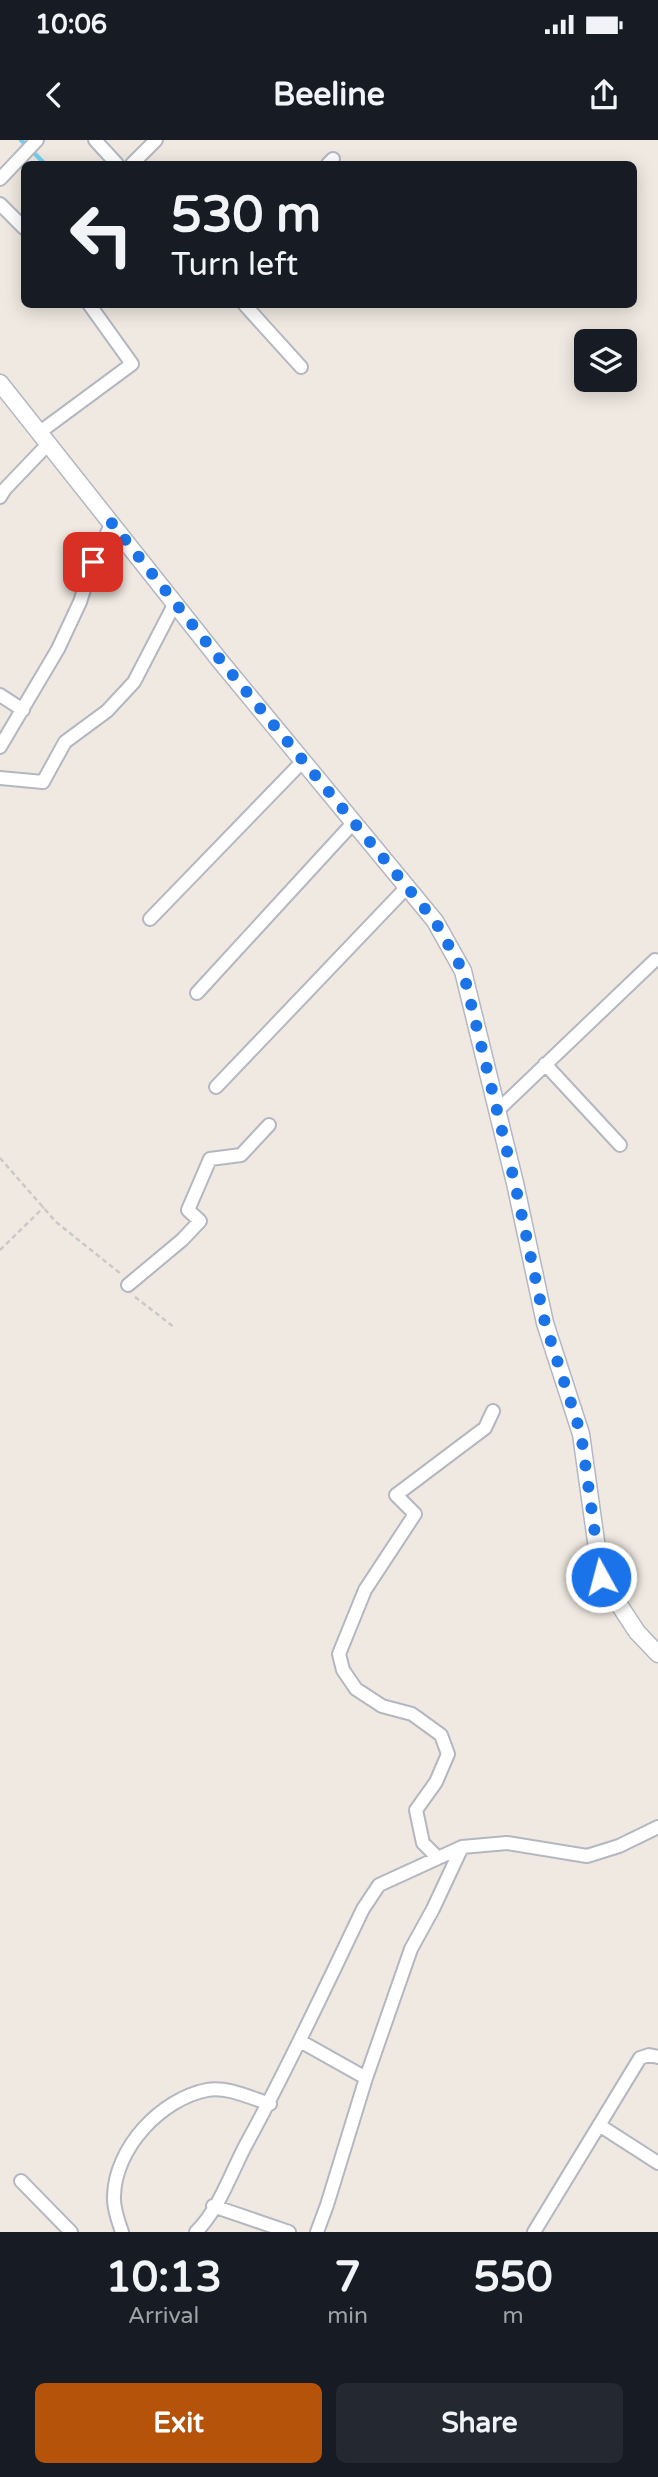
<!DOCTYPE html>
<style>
body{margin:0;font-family:"Varela Round",sans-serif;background:#242831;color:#f1f3f6;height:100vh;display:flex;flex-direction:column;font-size:26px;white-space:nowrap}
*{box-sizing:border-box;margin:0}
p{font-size:23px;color:#9ea1a6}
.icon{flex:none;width:38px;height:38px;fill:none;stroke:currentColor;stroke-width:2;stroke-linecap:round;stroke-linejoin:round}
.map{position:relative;height:2092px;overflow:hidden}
.drawer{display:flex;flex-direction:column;background:#171b24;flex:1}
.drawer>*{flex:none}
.hud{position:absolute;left:21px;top:21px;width:616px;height:147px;border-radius:10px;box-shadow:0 4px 18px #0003;background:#171b24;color:#f1f3f6;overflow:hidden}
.controls{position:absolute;left:574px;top:189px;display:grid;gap:14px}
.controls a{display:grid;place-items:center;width:63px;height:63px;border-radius:10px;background:#171b24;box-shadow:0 4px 18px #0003;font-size:35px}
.pin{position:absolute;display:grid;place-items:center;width:60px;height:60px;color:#fff;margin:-30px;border-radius:14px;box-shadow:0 4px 10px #0006}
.me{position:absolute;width:77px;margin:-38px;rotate:353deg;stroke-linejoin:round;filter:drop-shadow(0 0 5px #0008)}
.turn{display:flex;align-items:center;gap:24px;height:147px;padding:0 35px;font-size:32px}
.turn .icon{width:91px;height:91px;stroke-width:2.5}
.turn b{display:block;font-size:49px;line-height:60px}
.eta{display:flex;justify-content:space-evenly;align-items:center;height:119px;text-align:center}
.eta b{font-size:42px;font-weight:800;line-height:49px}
.action{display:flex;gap:14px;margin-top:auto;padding:14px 35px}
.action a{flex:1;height:80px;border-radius:10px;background:#b45309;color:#fff;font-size:28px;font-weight:800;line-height:80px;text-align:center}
.action a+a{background:#242831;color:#f1f3f6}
.status{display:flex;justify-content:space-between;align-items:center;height:49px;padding:0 35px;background:#171b24;direction:ltr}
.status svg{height:19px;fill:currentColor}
header{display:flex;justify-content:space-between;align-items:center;height:91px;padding:0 35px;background:#171b24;font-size:32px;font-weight:800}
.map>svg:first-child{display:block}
</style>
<div class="status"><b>10:06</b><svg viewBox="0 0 49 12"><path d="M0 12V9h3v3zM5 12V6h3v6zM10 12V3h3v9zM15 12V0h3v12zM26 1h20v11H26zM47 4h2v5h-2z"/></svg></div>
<header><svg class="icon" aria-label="back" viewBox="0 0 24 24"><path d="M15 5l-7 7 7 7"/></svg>Beeline<svg class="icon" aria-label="share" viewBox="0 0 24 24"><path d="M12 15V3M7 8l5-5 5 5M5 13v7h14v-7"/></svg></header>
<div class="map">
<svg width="658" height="2092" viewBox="0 0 658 2092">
<rect width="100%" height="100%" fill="#efe9e1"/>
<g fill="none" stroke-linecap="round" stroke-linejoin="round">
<!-- stream -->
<path stroke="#75cff0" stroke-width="4.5" d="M21,0L45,24
M139,164V165"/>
<defs>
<path id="street" d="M95,0L117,24
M132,24L156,0
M328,24L333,19
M0,39L37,0
M0,64L24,88
M244,164L301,227
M40,292L132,224L89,164
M0,357L5,349L49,303
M0,555L23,570
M0,607L58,509L80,462L93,422L112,383
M0,638L43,642L65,602L107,571L134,542L175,463
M150,779L303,621
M197,853L354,682
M545,924L620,1005
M216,947L407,747
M497,971L655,820
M128,1145L182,1100L200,1081L188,1070L210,1019L241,1015L269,985
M437,1717L423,1703L416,1670L436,1642L448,1614L441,1595L412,1574L382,1566L356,1549L343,1530L339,1514L365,1450L415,1374L396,1355L485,1288L493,1271
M300,1901L366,1938
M599,1985L658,2023
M21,2041L71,2092
M213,2066L289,2092
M122,2092C118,2081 113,2067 114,2056C115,2008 161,1959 207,1950C227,1946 251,1958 270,1964
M196,2092C221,2067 232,2029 249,1999C290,1924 326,1846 363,1769L379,1745L462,1707L507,1703L587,1716L619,1706L658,1687
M317,2092L327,2065L366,1938L411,1809L433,1769L462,1707
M534,2092L640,1918L649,1915L658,1917"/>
<path id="secondary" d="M0,243L221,522L435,781L463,831L515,1043L545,1183L581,1294L601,1437L637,1492L658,1514"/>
</defs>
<!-- street casing -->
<use href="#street" stroke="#b4b7c1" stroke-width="16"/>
<!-- secondary casing -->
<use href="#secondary" stroke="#b4b7c1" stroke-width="19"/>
<!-- path -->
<path stroke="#c9c9c9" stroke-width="2.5" stroke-dasharray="5 3.5" stroke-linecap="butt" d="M0,1018L56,1082L121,1134
M0,1110L44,1067
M135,1157L174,1187"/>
<!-- street -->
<use href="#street" stroke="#fff" stroke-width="12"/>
<!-- secondary -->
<use href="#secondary" stroke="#fff" stroke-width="16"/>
</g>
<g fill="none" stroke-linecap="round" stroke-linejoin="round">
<!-- route -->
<path stroke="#1a73e8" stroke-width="12" stroke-dasharray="0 21.6" d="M93,422L112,383L222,522L435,781L463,831L515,1044L545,1183L581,1294L601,1437"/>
</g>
</svg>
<div class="controls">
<a><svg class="icon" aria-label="layers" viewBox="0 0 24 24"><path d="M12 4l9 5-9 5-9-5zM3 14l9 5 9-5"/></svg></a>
</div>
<div class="pin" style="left:93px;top:422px;background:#d93025"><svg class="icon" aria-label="arrive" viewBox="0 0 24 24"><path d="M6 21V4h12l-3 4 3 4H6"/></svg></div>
<svg class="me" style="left:601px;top:1437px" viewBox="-20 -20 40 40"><circle r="17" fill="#1a73e8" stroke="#fff" stroke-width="3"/><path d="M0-11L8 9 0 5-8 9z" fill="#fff"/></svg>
<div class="hud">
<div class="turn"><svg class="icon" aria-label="left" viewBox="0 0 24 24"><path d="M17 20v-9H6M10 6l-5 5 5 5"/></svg><div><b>530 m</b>Turn left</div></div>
</div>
</div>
<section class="drawer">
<div class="eta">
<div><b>10:13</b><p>Arrival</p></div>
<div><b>7</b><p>min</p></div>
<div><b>550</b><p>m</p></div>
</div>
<div class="action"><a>Exit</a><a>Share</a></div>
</section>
